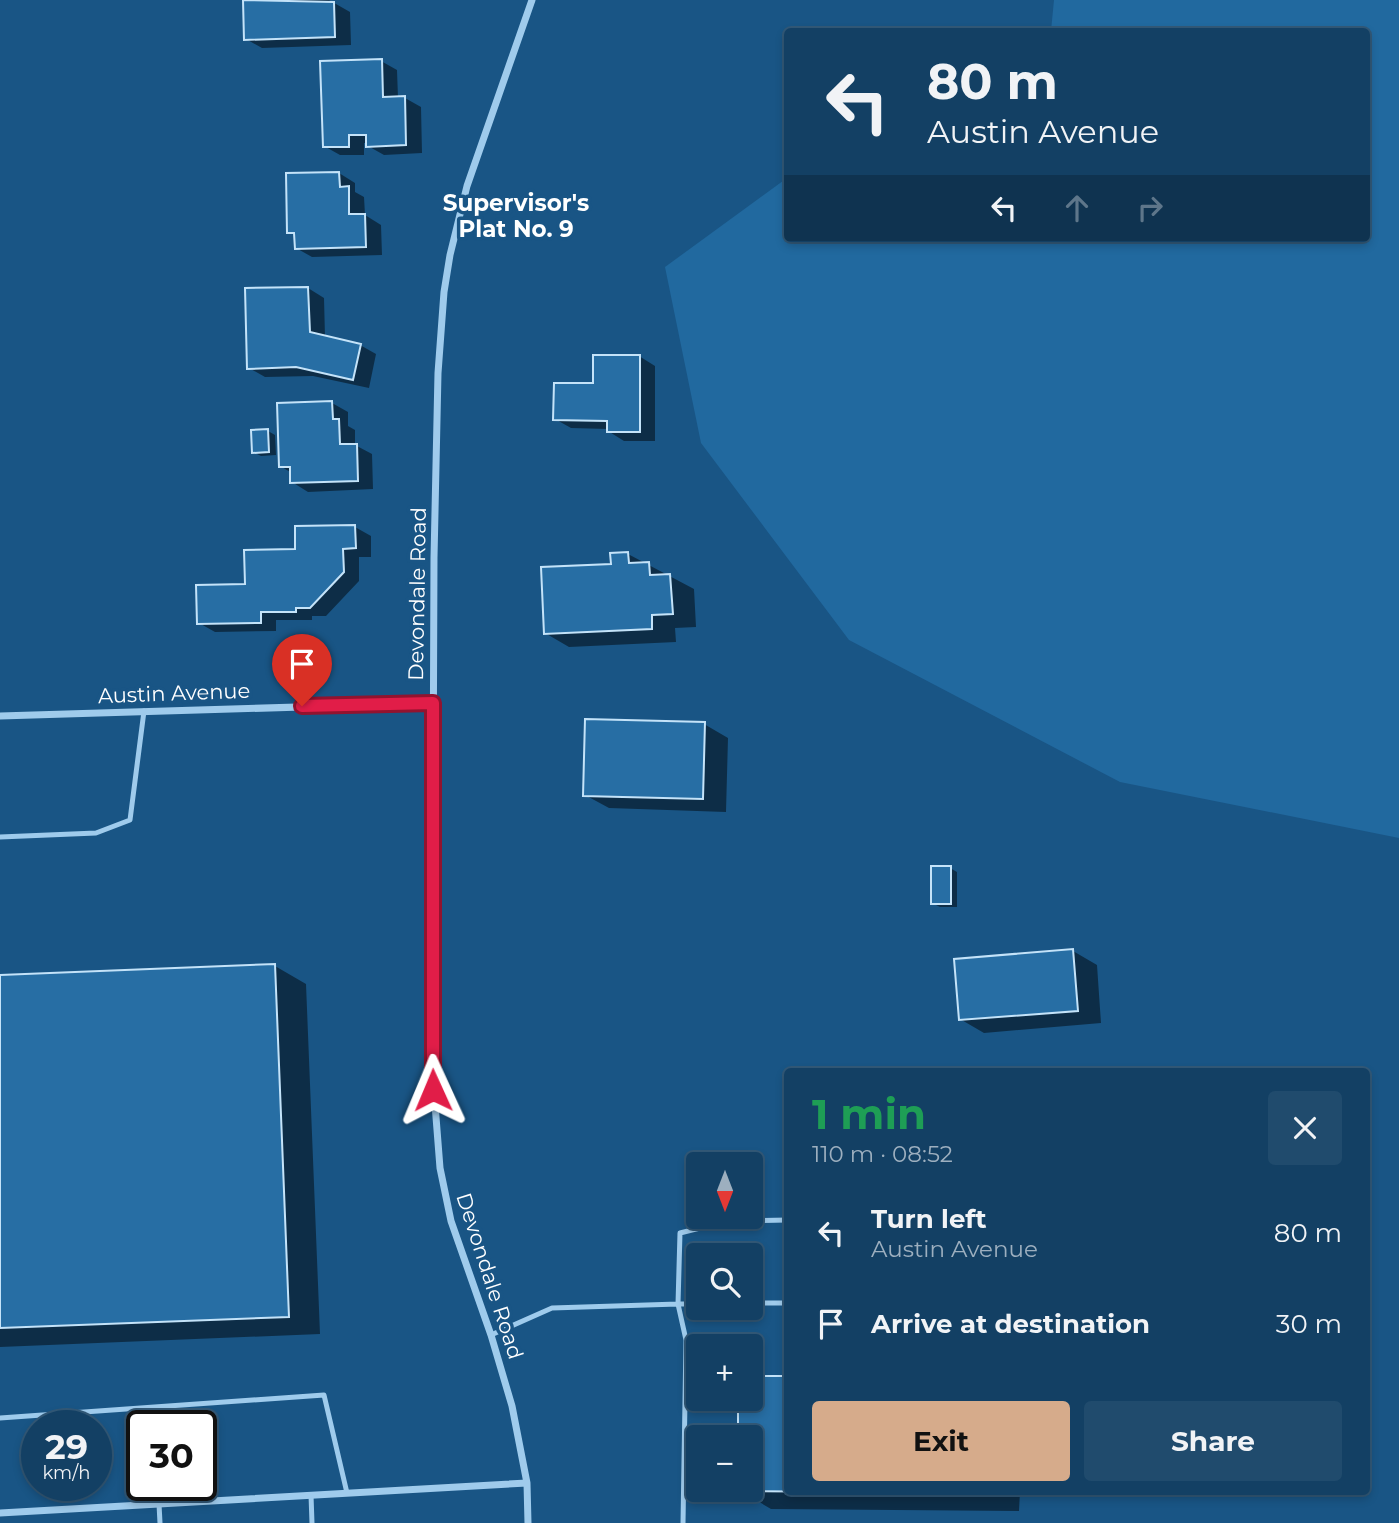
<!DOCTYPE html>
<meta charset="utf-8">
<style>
body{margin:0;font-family:Montserrat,sans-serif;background:#204b6d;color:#f1f3f6;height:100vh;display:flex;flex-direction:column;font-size:26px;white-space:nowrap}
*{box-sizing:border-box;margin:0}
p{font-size:23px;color:#9dafbf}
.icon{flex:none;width:38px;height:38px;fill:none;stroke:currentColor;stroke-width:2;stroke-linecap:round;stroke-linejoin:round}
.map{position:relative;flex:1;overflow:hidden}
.sheet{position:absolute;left:784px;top:1068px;width:586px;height:427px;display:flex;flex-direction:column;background:#134064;border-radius:7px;box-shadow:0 4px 10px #0003,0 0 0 2px #325978}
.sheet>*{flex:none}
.top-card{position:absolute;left:784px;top:28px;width:586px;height:214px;border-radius:7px;box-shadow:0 4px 10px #0003,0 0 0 2px #325978;background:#134064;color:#f1f3f6;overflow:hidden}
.needle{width:46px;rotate:180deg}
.controls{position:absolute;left:686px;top:1152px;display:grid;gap:14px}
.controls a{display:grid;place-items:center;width:77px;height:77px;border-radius:7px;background:#134064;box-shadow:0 4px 10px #0003,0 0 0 2px #325978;font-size:35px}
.speed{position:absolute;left:21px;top:1410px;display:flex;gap:14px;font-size:35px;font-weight:700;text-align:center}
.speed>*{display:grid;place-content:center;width:91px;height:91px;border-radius:50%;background:#134064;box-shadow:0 4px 10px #0003,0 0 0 2px #325978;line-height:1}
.speed small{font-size:18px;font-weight:400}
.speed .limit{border:4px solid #111;border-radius:10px;background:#fff;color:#111}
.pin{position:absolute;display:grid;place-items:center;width:60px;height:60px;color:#fff;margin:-72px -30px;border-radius:50% 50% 50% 0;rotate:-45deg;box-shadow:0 0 7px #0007}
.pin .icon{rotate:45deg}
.me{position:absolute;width:77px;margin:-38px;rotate:359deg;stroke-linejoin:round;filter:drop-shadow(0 0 5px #0008)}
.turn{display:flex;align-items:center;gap:24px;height:147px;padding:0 28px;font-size:32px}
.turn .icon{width:91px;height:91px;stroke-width:2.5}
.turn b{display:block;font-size:49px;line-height:60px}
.lanes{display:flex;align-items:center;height:66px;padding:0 28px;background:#0003;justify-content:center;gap:35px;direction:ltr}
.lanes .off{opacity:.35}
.round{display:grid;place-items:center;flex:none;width:74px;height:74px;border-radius:7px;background:#204b6d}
.head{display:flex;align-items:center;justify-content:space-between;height:119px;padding:0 28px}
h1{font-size:42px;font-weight:700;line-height:52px;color:#1e9e55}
.button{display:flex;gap:14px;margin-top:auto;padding:14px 28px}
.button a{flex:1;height:80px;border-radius:7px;background:#d6ab8b;color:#111;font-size:28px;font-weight:700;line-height:80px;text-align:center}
.button a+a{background:#204b6d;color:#f1f3f6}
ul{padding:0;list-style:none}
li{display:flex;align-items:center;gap:21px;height:91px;padding:0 28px}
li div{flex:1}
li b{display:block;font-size:26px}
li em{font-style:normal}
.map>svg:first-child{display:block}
</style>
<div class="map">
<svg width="1399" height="1523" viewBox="0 0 1399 1523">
<rect width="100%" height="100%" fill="#195585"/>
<!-- green -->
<path fill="#21699f" d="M1054,0H1399V838L1120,782L849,640L701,443L665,267L787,178L788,238H1367V32L1051,31Z"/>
<!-- shadow -->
<path fill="#0007" d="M245,0H334H329L350,12L351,45L262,48L246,39Z
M381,61L397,70L398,98H405L421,107L422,153L384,155L368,146V143H364V155H340L324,146Z
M339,173L355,183V192L364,197L365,215L381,225L382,255L312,257L296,248V236L289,232Z
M308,288L324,298L325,337L360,345L376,354L369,388L313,376L265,377L249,368Z
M639,356L655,366V441H624L608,431V429L571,428L555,419L595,385Z
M332,403L348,412V426L355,430V445L372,454L373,489L308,492L292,482V473L280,466Z
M268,431L275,435L276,455L261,456L253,452Z
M355,527L371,536V557H359V581L326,616H312V620H276V631L215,632L199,623L297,551Z
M628,554L694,589L696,627L675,628L676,642L569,647L545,633L613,565Z
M704,724L728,738L726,812L609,808L585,795Z
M950,868L957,872V907H940L932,903Z
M1073,951L1097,965L1101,1023L984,1033L960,1019Z
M275,966L306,984L320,1334L0,1347V977Z
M751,1378H788V1491H1020L1019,1511L771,1509L739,1490L751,1489Z"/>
<!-- building -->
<path fill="#276ea4" stroke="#c4e3f9" stroke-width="2" d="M243,0L334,2L335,37L244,40Z
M382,59L383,97L405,96L406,145L366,147V135H349V147H323L320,61Z
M339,172L340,187L349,186V214H365L366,247L295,249L294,233H287L286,173Z
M308,287L310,332L361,344L353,380L296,367L247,369L245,288Z
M593,355H640V432H607V421L553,420L554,383H593Z
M332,401L333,419H339L340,444H357L358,481L290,483V467H279L277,403Z
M268,429L269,452L252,453L251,430Z
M355,525L356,548L343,549L344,572L310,608H296V612H261V623L197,624L196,585L245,584L244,550L295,549V526Z
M628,552L629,563L649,562L650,575L670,574L673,614L652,615V629L544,634L541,567L611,564L610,553Z
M585,719L705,722L703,799L583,796Z
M931,866H951V904H931Z
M1073,949L1078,1011L959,1020L954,959Z
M275,964L289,1317L0,1328V975Z
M751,1376H788V1491H988V1493L738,1491V1489H751V1437H738V1398H751Z"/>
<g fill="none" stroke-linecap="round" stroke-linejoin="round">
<!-- service -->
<path stroke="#9fcbec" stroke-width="5" d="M0,837L96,833L130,820L144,711
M751,1303H788
M698,1304H678L680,1233L728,1221L788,1220
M491,1335L552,1308L678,1304L686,1340L683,1523
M0,1418L324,1395L347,1493
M311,1495L312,1523
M159,1504L160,1523"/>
<!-- minor -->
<path stroke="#9fcbec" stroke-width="7" d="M0,716L433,703
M0,1513L527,1483
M528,1523L527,1483L512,1406L491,1335L451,1221L440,1168L432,1066L434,558L438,373L444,292L450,255L467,186L532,0"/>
</g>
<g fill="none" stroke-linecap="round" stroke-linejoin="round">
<defs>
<path id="route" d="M302,706L433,703V1090"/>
</defs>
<!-- route casing -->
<use href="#route" stroke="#92132f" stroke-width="18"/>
<!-- route -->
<use href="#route" stroke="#e11d48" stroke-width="12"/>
</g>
<g text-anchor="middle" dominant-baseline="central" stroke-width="7" stroke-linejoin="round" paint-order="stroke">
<!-- street labels -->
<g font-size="21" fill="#fff" stroke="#195585">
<text transform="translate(417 594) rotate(-89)">Devondale Road</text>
<text transform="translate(174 693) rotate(-2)">Austin Avenue</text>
<text transform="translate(490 1276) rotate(72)">Devondale Road</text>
</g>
<!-- neighbourhood labels -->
<g font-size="23" font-weight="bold" fill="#fff" stroke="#195585">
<text x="516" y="203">Supervisor's<tspan x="516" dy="26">Plat No. 9</tspan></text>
</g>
</g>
</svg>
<div class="controls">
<a><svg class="needle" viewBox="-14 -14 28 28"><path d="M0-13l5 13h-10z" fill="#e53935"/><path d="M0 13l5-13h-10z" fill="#9dafbf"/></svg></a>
<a><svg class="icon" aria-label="search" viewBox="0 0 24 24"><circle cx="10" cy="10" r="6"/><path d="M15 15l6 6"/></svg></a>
<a>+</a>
<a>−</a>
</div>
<div class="speed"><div>29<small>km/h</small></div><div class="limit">30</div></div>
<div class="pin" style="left:302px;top:706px;background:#d93025"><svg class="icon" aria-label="arrive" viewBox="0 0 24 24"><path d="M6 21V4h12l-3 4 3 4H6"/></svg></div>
<svg class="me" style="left:433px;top:1090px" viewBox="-20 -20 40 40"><path d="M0-17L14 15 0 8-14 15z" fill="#e11d48" stroke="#fff" stroke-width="4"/></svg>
<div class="top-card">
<div class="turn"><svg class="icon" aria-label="left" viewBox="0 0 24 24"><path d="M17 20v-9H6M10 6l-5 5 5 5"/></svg><div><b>80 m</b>Austin Avenue</div></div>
<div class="lanes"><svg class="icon" aria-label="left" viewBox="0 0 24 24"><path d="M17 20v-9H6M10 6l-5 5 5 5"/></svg><svg class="icon off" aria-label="ahead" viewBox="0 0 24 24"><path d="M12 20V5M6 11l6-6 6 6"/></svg><svg class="icon off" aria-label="right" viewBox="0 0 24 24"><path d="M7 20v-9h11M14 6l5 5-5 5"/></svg></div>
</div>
<section class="sheet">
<div class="head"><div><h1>1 min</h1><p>110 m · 08:52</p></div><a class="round"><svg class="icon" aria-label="close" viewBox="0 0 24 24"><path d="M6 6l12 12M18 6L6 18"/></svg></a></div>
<ul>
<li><svg class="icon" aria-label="left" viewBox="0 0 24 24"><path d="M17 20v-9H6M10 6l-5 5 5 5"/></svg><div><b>Turn left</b><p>Austin Avenue</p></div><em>80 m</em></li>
<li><svg class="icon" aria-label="arrive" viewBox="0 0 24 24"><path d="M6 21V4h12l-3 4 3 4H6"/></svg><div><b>Arrive at destination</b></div><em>30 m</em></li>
</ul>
<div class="button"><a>Exit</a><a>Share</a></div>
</section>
</div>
